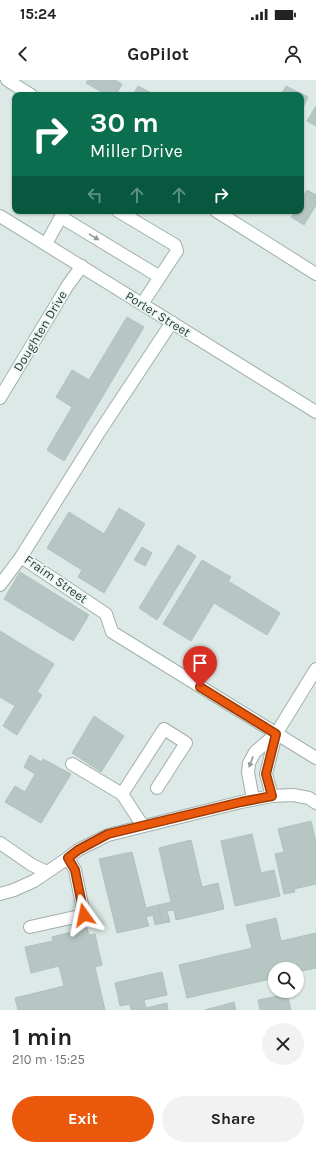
<!DOCTYPE html>
<meta charset="utf-8">
<style>
body{margin:0;font-family:Karla,sans-serif;background:#f2f2f2;color:#222;height:100vh;display:flex;flex-direction:column;font-size:15px;white-space:nowrap}
*{box-sizing:border-box;margin:0}
p{font-size:13px;color:#767676}
.icon{flex:none;width:22px;height:22px;fill:none;stroke:currentColor;stroke-width:2;stroke-linecap:round;stroke-linejoin:round}
.map{position:relative;height:930px;overflow:hidden}
.side{display:flex;flex-direction:column;background:#fff;flex:1}
.side>*{flex:none}
.banner{position:absolute;left:12px;top:12px;width:292px;height:122px;border-radius:8px;box-shadow:0 1px 3px #0004;background:#0b6e4f;color:#fff;overflow:hidden}
.controls{position:absolute;left:268px;top:882px;display:grid;gap:8px}
.controls a{display:grid;place-items:center;width:36px;height:36px;border-radius:50%;background:#fff;box-shadow:0 1px 3px #0004;font-size:20px}
.pin{position:absolute;display:grid;place-items:center;width:34px;height:34px;color:#fff;margin:-41px -17px;border-radius:50% 50% 50% 0;rotate:-45deg;box-shadow:0 0 4px #0007}
.pin .icon{rotate:45deg}
.me{position:absolute;width:44px;margin:-22px;rotate:348deg;stroke-linejoin:round;filter:drop-shadow(0 0 3px #0008)}
.turn{display:flex;align-items:center;gap:14px;height:84px;padding:0 12px;font-size:18px}
.turn .icon{width:52px;height:52px;stroke-width:2.5}
.turn b{display:block;font-size:28px;line-height:34px}
.lanes{display:flex;align-items:center;height:38px;padding:0 12px;background:#0003;justify-content:center;gap:20px;direction:ltr}
.lanes .off{opacity:.35}
.round{display:grid;place-items:center;flex:none;width:42px;height:42px;border-radius:21px;background:#f2f2f2}
.overview{display:flex;align-items:center;justify-content:space-between;height:68px;padding:0 12px}
h1{font-size:24px;font-weight:700;line-height:30px}
.primary-button{display:flex;gap:8px;margin-top:auto;padding:8px 12px}
.primary-button a{flex:1;height:46px;border-radius:24px;background:#ea580c;color:#fff;font-size:16px;font-weight:700;line-height:46px;text-align:center}
.primary-button a+a{background:#f2f2f2;color:#222}
.status{display:flex;justify-content:space-between;align-items:center;height:28px;padding:0 20px;background:#fff;direction:ltr}
.status svg{height:11px;fill:currentColor}
header{display:flex;justify-content:space-between;align-items:center;height:52px;padding:0 12px;background:#fff;font-size:18px;font-weight:700}
.map>svg:first-child{display:block}
</style>
<div class="status"><b>15:24</b><svg viewBox="0 0 49 12"><path d="M0 12V9h3v3zM5 12V6h3v6zM10 12V3h3v9zM15 12V0h3v12zM26 1h20v11H26zM47 4h2v5h-2z"/></svg></div>
<header><svg class="icon" aria-label="back" viewBox="0 0 24 24"><path d="M15 5l-7 7 7 7"/></svg>GoPilot<svg class="icon" aria-label="person" viewBox="0 0 24 24"><circle cx="12" cy="8" r="4"/><path d="M4 21q1-7 8-7t8 7"/></svg></header>
<div class="map">
<svg width="316" height="930" viewBox="0 0 316 930">
<rect width="100%" height="100%" fill="#dde9e6"/>
<!-- building -->
<path fill="#b6c6c2" stroke="#b0c2be" d="M88,0H115L122,4L116,15H107L86,3Z
M138,6L155,15H133Z
M286,6L308,17L301,32V15H281Z
M316,26V46L307,41Z
M307,110L316,115V125L304,145L291,137L295,131H301V120Z
M127,237L144,247L64,381L47,370L72,327L56,317L72,290L89,300Z
M119,428L145,444L104,513L78,497L82,490L47,468L69,432L104,454Z
M178,465L196,476L157,540L139,528Z
M142,467L152,473L145,486L134,480Z
M202,480L231,497L228,501L280,533L267,555L214,523L191,561L163,544Z
M20,492L89,535L73,561L4,519Z
M0,551L54,584L37,612L42,615L17,655L3,646L15,626L0,617Z
M94,636L124,656L101,692L72,673Z
M30,675L41,682L43,679L71,694L41,743L5,722L15,706L25,712L35,694L24,687Z
M311,741L316,762V804L294,809L295,812L284,814L275,774L284,772L278,749Z
M252,754L261,793L274,790L280,816L235,826L221,761Z
M191,760L202,807L218,803L224,829L176,840L174,830L167,831L170,842L163,843L158,825L171,822L159,768Z
M132,772L146,828L158,825L163,843L155,845L153,835L146,837L149,846L117,853L99,779Z
M276,838L281,861L316,853V888L297,892V889H275V898L187,918L179,885L252,868L246,845Z
M87,848L89,855L95,854L102,885L95,887L105,930H70V929L65,930H18L15,918L64,906L59,886L31,893L25,867L53,861L52,857Z
M162,892L167,915L144,920L146,928L131,930L130,924L120,926L115,903Z
M287,914L291,930H260L258,920Z
M234,922L236,930H205Z
M167,923L168,930H137L146,928Z"/>
<g fill="none" stroke-linecap="round" stroke-linejoin="round">
<defs>
<path id="minor" d="M7,0L31,15
M118,131L175,165L177,171L142,224
M216,131L316,194
M0,136L316,332
M61,137L160,197
M46,164L64,131
M172,242L98,354L21,477L106,534L112,552L316,678
M0,318L68,205L82,186
M0,505L21,477
M72,684L122,714L143,746
M122,714L164,649L186,663L157,708
M272,716L266,694L276,654
M253,719L248,692L249,683L255,672L276,654L316,589
M0,763L32,785L47,792
M0,814L14,810L34,801L68,778L78,770L108,755L241,722L272,716L293,715L309,718L316,723
M30,847L84,835L75,790L68,778"/>
</defs>
<!-- minor casing -->
<use href="#minor" stroke="#a0b0ae" stroke-width="14"/>
<!-- minor -->
<use href="#minor" stroke="#fff" stroke-width="12"/>
</g>
<!-- one-way arrows -->
<defs><path id="oneway-solid" d="M-6-.8H1V-3.2L6.5 0L1 3.2V.8H-6Z"/></defs>
<g fill="#8f9c9a">
<use href="#oneway-solid" transform="translate(94 157) rotate(31)"/>
<use href="#oneway-solid" transform="translate(251 682) rotate(110)"/>
</g>
<g fill="none" stroke-linecap="round" stroke-linejoin="round">
<defs>
<path id="route" d="M84,835L75,790L68,778L78,770L108,754L241,722L272,716L266,694L276,654L200,607"/>
</defs>
<!-- route casing -->
<use href="#route" stroke="#983908" stroke-width="10"/>
<!-- route -->
<use href="#route" stroke="#ea580c" stroke-width="7"/>
</g>
<g text-anchor="middle" dominant-baseline="central" stroke-width="3.5" stroke-linejoin="round" paint-order="stroke">
<!-- street labels -->
<g font-size="13" fill="#1f3836" stroke="#edf6f3">
<text transform="translate(158 234) rotate(32)">Porter Street</text>
<text transform="translate(40 251) rotate(-59)">Doughten Drive</text>
<text transform="translate(56 499) rotate(35)">Fraim Street</text>
</g>
</g>
</svg>
<div class="controls">
<a><svg class="icon" aria-label="search" viewBox="0 0 24 24"><circle cx="10" cy="10" r="6"/><path d="M15 15l6 6"/></svg></a>
</div>
<div class="pin" style="left:200px;top:607px;background:#d93025"><svg class="icon" aria-label="arrive" viewBox="0 0 24 24"><path d="M6 21V4h12l-3 4 3 4H6"/></svg></div>
<svg class="me" style="left:84px;top:835px" viewBox="-20 -20 40 40"><path d="M0-17L14 15 0 8-14 15z" fill="#ea580c" stroke="#fff" stroke-width="4"/></svg>
<div class="banner">
<div class="turn"><svg class="icon" aria-label="right" viewBox="0 0 24 24"><path d="M7 20v-9h11M14 6l5 5-5 5"/></svg><div><b>30 m</b>Miller Drive</div></div>
<div class="lanes"><svg class="icon off" aria-label="left" viewBox="0 0 24 24"><path d="M17 20v-9H6M10 6l-5 5 5 5"/></svg><svg class="icon off" aria-label="ahead" viewBox="0 0 24 24"><path d="M12 20V5M6 11l6-6 6 6"/></svg><svg class="icon off" aria-label="ahead" viewBox="0 0 24 24"><path d="M12 20V5M6 11l6-6 6 6"/></svg><svg class="icon" aria-label="right" viewBox="0 0 24 24"><path d="M7 20v-9h11M14 6l5 5-5 5"/></svg></div>
</div>
</div>
<section class="side">
<div class="overview"><div><h1>1 min</h1><p>210 m · 15:25</p></div><a class="round"><svg class="icon" aria-label="close" viewBox="0 0 24 24"><path d="M6 6l12 12M18 6L6 18"/></svg></a></div>
<div class="primary-button"><a>Exit</a><a>Share</a></div>
</section>
